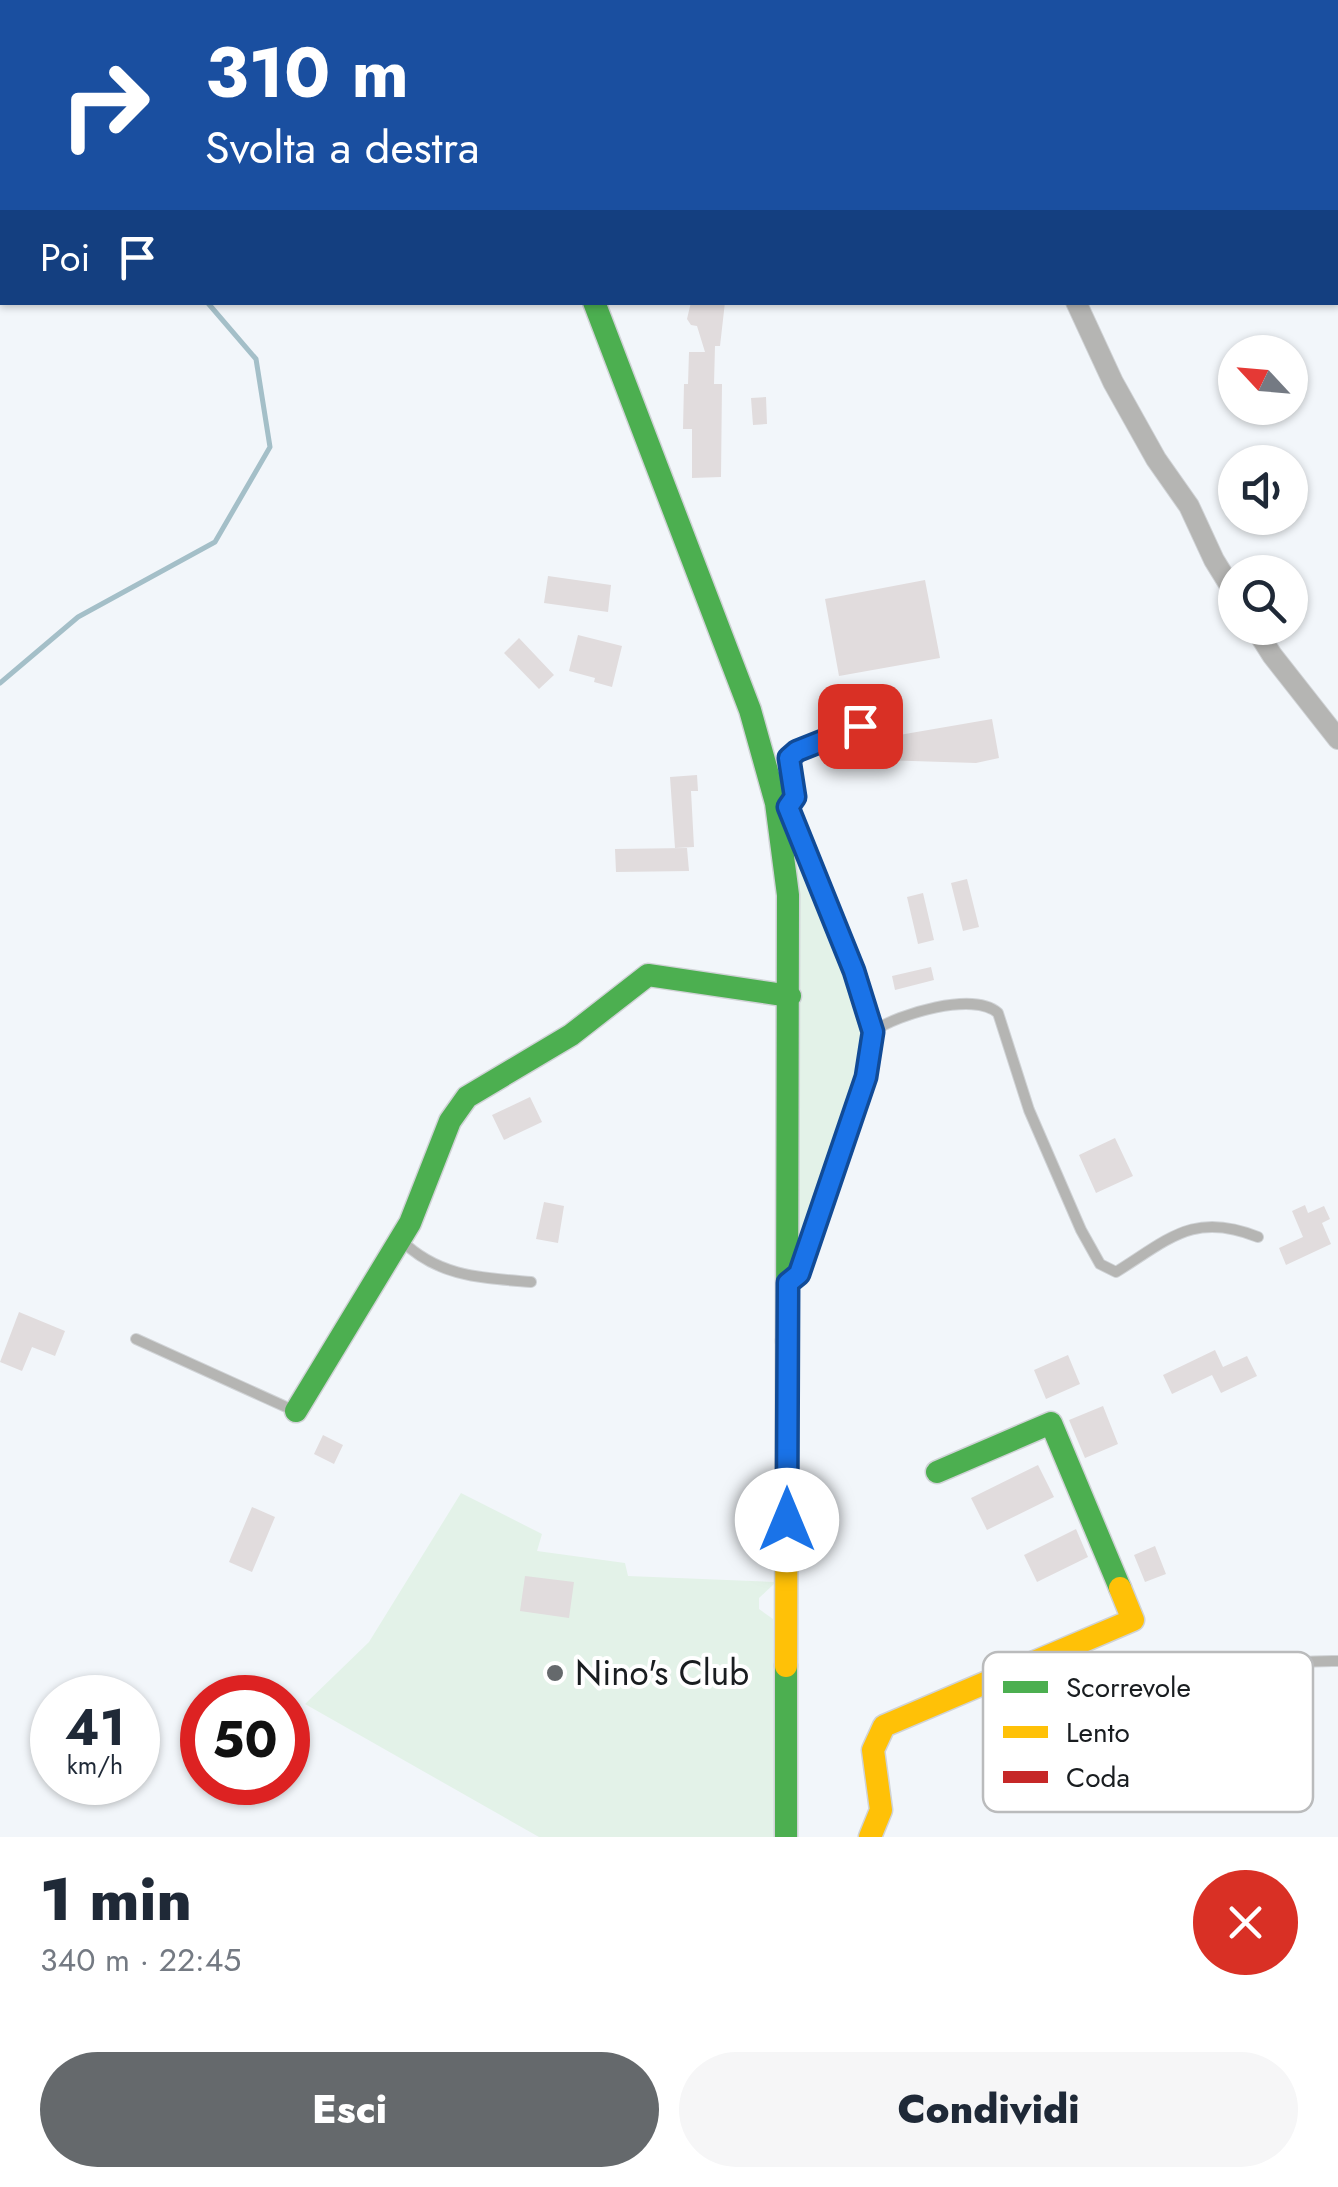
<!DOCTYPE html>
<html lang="it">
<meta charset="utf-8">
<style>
body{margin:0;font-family:Jost,sans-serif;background:#f6f6f7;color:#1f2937;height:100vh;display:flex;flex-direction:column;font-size:38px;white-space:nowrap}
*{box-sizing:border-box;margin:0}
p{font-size:32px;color:#747a83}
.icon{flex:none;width:55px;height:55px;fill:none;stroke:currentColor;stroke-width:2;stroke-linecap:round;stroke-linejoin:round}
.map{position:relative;height:1837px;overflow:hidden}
.drawer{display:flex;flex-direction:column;background:#fff;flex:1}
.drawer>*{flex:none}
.guide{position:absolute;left:0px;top:0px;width:1340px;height:305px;box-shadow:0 2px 8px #0004;background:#1a4fa0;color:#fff;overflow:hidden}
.needle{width:65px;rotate:296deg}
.controls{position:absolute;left:1218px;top:335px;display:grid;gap:20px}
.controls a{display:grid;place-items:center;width:90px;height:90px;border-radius:50%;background:#fff;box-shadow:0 2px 8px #0004;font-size:50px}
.speed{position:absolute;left:30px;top:1675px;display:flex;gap:20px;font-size:50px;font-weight:700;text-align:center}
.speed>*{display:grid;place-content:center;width:130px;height:130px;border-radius:50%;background:#fff;box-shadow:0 2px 8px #0004;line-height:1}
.speed small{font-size:25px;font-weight:400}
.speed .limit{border:15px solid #d22;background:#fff;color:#111}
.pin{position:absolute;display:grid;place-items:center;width:85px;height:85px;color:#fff;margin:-42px;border-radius:20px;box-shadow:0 5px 15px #0006}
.me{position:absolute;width:110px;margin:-55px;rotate:0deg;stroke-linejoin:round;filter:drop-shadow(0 0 8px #0008)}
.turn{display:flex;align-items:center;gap:35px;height:210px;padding:0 40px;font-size:45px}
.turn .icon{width:130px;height:130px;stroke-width:2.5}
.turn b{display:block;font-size:70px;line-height:85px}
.then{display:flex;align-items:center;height:95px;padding:0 40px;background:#0003;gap:20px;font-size:38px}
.round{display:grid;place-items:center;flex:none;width:105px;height:105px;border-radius:52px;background:#f6f6f7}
.head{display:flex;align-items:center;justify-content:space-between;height:170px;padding:0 40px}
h1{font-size:60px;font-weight:800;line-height:75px}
.primary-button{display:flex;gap:20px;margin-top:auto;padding:20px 40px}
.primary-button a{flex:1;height:115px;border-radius:60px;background:#65696c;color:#fff;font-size:40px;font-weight:800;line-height:115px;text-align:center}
.primary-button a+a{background:#f6f6f7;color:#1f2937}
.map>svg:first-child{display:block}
</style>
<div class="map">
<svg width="1338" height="1837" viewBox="0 0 1338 1837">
<rect width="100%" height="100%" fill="#f2f6fa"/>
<!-- green -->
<path fill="#e3f2e8" d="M493,0H765V2H494Z
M1116,0H1338V268V2H1116Z
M790,829L861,1015C872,1074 822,1185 802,1244H798Z
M461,1493L542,1534L537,1551L625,1563L628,1576L776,1582L759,1598V1609L773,1619L774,1837H539L305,1704L369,1642Z"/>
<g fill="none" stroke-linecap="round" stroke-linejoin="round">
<!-- stream -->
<path stroke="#a4bfc8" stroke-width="5" d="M65,2V0
M0,683L78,617L215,542L270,447L256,359L207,302"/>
</g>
<!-- building -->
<path fill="#e1dcdd" d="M691,302H725L720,346H715L714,384H722L721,477L692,478V429H683L684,384H688L689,352H705L697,326L691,325L687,319Z
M766,397L767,424L753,425L751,398Z
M548,576L611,585L608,612L544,603Z
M925,580L940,658L839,676L825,599Z
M578,635L622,646L612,687L594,682L595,678L569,671Z
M519,638L554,675L539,689L504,653Z
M992,719L999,758L976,763L880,760L876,739Z
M697,775L698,791H691L694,847L675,848L670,777Z
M687,848L689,871L616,872L615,849Z
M967,879L979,927L963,931L951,883Z
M923,893L934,940L918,944L907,897Z
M931,967L934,980L895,990L892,976Z
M530,1097L542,1122L504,1140L492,1115Z
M1115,1138L1133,1176L1096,1193L1079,1155Z
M544,1202L564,1206L558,1243L536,1239Z
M1305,1205L1308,1213L1324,1206L1330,1219L1322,1223L1331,1244L1286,1265L1279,1248L1303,1237L1292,1211Z
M19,1312L65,1331L55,1356L32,1347L22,1371L0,1362Z
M1215,1350L1223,1367L1247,1356L1257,1376L1221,1393L1212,1375L1172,1394L1163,1375Z
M1068,1355L1080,1384L1046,1399L1034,1370Z
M1103,1406L1118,1444L1085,1458L1069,1420Z
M323,1435L343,1445L334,1464L314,1454Z
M1038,1465L1054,1497L987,1530L971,1498Z
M252,1507L275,1517L252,1572L229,1562Z
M1076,1529L1088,1557L1037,1582L1024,1555Z
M1155,1546L1166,1574L1145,1582L1134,1555Z
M525,1576L574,1582L569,1618L520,1611Z"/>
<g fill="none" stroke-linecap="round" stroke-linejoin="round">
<defs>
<path id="lane" d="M789,807L795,797L789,758L797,751L861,726
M874,1031C898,1014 974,991 998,1013L1029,1110L1081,1230L1100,1264L1116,1272C1169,1239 1194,1211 1258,1237
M401,1240C438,1277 482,1278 531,1282
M136,1339L295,1411
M1271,1676C1292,1660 1312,1661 1338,1661"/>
<path id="street" d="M1103,2V0
M1076,302L1113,382L1156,459L1189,506L1214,560L1235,594
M1255,628L1272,655L1338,739
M776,803L788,807L855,971L873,1031L866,1077L799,1274L788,1283"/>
<path id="fast" d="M594,302L750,710L776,803L788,895L787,1341
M296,1411L410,1223L450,1121L467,1097L571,1035L648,975L790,996
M937,1472L1051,1423L1120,1588
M786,1837V1666"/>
<path id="slow" d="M786,1666L787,1341
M870,1837L881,1810L873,1750L884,1726L1133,1620L1120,1588"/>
<path id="jam" d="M478,0L479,2"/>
</defs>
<!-- lane casing -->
<use href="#lane" stroke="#d0d3d6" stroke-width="12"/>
<!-- street casing -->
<use href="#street" stroke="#d0d3d6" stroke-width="22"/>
<!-- fast casing -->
<use href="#fast" stroke="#d0d3d6" stroke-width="25"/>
<!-- slow casing -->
<use href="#slow" stroke="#d0d3d6" stroke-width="25"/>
<!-- jam casing -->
<use href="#jam" stroke="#d0d3d6" stroke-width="25"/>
<!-- lane -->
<use href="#lane" stroke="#b5b5b3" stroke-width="10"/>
<!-- street -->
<use href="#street" stroke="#b5b5b3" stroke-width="20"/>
<!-- fast -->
<use href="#fast" stroke="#4caf50" stroke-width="22"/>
<!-- slow -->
<use href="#slow" stroke="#ffc107" stroke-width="22"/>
<!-- jam -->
<use href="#jam" stroke="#c62828" stroke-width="22"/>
</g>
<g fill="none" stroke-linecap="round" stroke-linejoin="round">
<defs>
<path id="route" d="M787,1520L788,1283L799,1274L866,1077L873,1032L854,971L788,807L795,797L789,758L797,751L860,726"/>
</defs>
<!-- route casing -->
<use href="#route" stroke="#114b97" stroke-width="25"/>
<!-- route -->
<use href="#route" stroke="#1a73e8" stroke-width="18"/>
</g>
<!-- markers -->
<circle fill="#65696c" stroke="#fff" stroke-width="4" cx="555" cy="1673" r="10"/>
<g text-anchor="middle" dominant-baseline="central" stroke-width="8" stroke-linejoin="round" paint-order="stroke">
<!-- poi labels -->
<g font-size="35" fill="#191d20" stroke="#fff" text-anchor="start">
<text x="575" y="1673">Nino's Club</text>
</g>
</g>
<!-- legend -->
<rect x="983" y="1652" width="330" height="160" rx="15" fill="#fff" stroke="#babbbc" stroke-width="2.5"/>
<rect x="1003" y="1681" width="45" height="12" fill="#4caf50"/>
<rect x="1003" y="1726" width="45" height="12" fill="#ffc107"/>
<rect x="1003" y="1771" width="45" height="12" fill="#c62828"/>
<g font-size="28" fill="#191d20">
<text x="1066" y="1697">Scorrevole</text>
<text x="1066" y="1742">Lento</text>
<text x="1066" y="1787">Coda</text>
</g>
</svg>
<div class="controls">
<a><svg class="needle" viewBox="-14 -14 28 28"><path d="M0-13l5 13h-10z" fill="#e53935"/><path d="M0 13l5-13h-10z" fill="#747a83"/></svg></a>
<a><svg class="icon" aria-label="sound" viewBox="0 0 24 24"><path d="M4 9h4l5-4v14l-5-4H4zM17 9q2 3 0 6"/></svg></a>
<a><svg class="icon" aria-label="search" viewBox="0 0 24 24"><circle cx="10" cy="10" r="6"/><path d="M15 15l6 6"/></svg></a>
</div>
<div class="speed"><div>41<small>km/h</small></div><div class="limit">50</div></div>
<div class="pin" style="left:860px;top:726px;background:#d93025"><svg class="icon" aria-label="arrive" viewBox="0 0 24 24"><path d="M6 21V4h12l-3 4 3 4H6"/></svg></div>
<svg class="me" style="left:787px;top:1520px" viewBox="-20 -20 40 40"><circle r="19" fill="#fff"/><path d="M0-13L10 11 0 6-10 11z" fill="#1a73e8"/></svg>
<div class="guide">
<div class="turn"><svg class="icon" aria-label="right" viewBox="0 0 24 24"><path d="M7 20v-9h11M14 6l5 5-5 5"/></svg><div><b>310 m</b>Svolta a destra</div></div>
<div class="then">Poi<svg class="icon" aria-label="arrive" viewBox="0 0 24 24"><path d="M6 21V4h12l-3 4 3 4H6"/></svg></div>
</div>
</div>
<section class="drawer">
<div class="head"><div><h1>1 min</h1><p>340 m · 22:45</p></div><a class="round" style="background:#d93025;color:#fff"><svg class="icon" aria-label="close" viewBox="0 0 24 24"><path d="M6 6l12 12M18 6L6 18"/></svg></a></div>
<div class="primary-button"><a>Esci</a><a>Condividi</a></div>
</section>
